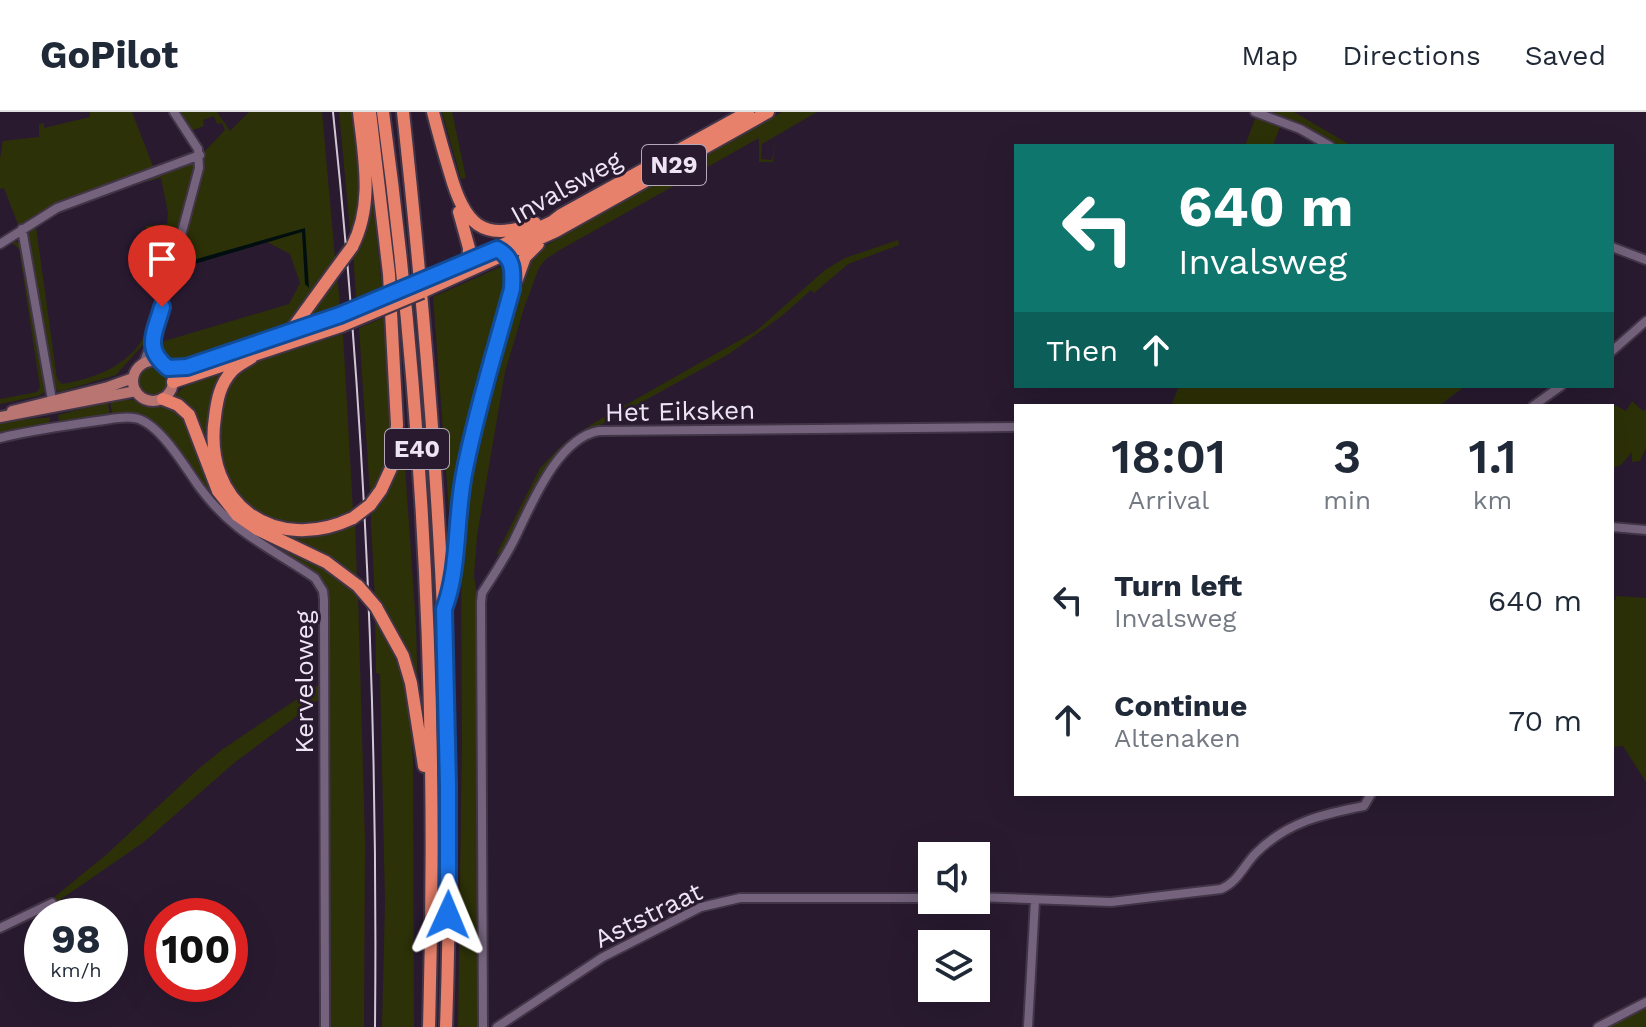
<!DOCTYPE html>
<style>
body{margin:0;font-family:"Work Sans",sans-serif;background:#f2f2f3;color:#1f2937;height:100vh;display:flex;flex-direction:column;font-size:30px;white-space:nowrap}
*{box-sizing:border-box;margin:0}
p{font-size:26px;color:#747a83}
.icon{flex:none;width:44px;height:44px;fill:none;stroke:currentColor;stroke-width:2;stroke-linecap:round;stroke-linejoin:round}
.map{position:relative;flex:1;overflow:hidden}
.details{position:absolute;left:1014px;top:292px;width:600px;height:392px;display:flex;flex-direction:column;background:#fff;border-radius:0px;box-shadow:0 8px 32px #0002}
.details>*{flex:none}
.top-card{position:absolute;left:1014px;top:32px;width:600px;height:244px;border-radius:0px;box-shadow:0 8px 32px #0002;background:#0f766e;color:#fff;overflow:hidden}
.fabs{position:absolute;left:918px;top:730px;display:grid;gap:16px}
.fabs a{display:grid;place-items:center;width:72px;height:72px;border-radius:0px;background:#fff;box-shadow:0 8px 32px #0002;font-size:40px}
.speed{position:absolute;left:24px;top:786px;display:flex;gap:16px;font-size:40px;font-weight:700;text-align:center}
.speed>*{display:grid;place-content:center;width:104px;height:104px;border-radius:50%;background:#fff;box-shadow:0 8px 32px #0002;line-height:1}
.speed small{font-size:20px;font-weight:400}
.speed .limit{border:12px solid #d22;background:#fff;color:#111}
.pin{position:absolute;display:grid;place-items:center;width:68px;height:68px;color:#fff;margin:-82px -34px;border-radius:50% 50% 50% 0;rotate:-45deg;box-shadow:0 0 8px #0007}
.pin .icon{rotate:45deg}
.me{position:absolute;width:88px;margin:-44px;rotate:1deg;stroke-linejoin:round;filter:drop-shadow(0 0 6px #0008)}
.turn{display:flex;align-items:center;gap:28px;height:168px;padding:0 32px;font-size:36px}
.turn .icon{width:104px;height:104px;stroke-width:2.5}
.turn b{display:block;font-size:56px;line-height:68px}
.then{display:flex;align-items:center;height:76px;padding:0 32px;background:#0003;gap:16px;font-size:30px}
.eta{display:flex;justify-content:space-evenly;align-items:center;height:136px;text-align:center}
.eta b{font-size:48px;font-weight:600;line-height:56px}
ul{padding:0;list-style:none}
li{display:flex;align-items:center;gap:24px;height:120px;padding:0 32px}
li div{flex:1}
li b{display:block;font-size:30px}
li em{font-style:normal}
header{display:flex;align-items:center;gap:48px;box-sizing:border-box;height:112px;padding:0 40px;background:#fff;border-bottom:2px solid #e0e1e3}
header strong{font-size:38px}
nav{display:flex;gap:44px;margin-inline-start:auto;font-size:28px}
.map>svg:first-child{display:block}
</style>
<header>
<strong>GoPilot</strong>
<nav><a>Map</a><a>Directions</a><a>Saved</a></nav>
</header>
<div class="map">
<svg width="1646" height="915" viewBox="0 0 1646 915">
<rect width="100%" height="100%" fill="#291a30"/>
<!-- green -->
<path fill="#2d3107" fill-rule="evenodd" d="M90,0H132L154,57L70,87L19,115L4,76L0,77V46L3,29L39,25V12L44,11V16L90,5Z
M177,0H217L230,19L249,0H322L335,146L285,216L178,249L162,241L158,231L289,192L300,171L290,142L267,130L175,157L202,42L225,18L222,11L217,12L214,4L203,8L204,14L190,19Z
M339,0H351C355,35 370,86 350,118Z
M442,0H452L466,66L461,67Z
M782,0H817L762,32L761,47L772,48L775,28L773,50H759V26L558,139L546,147L539,156L525,193L505,260L477,424L474,464L478,491L481,915H458L462,633L461,441L476,346L524,168L531,150L545,134Z
M1273,0H1294L1352,34H1336Z
M1256,4L1281,12L1273,34H1245Z
M192,50L196,54L148,227L116,263L59,280L53,273L28,119C41,97 163,61 192,50ZM161,66L168,101L167,112L145,114L157,151L163,150L165,159C160,176 157,196 150,213C135,251 99,266 62,272L57,267L36,115C71,90 119,76 161,66Z
M370,63L382,177L356,186L353,139Z
M898,128L899,133L848,152L814,181L811,178L783,203L729,242L593,317L540,369L503,440L496,443L540,356L563,332L592,312L756,219L825,158L845,146Z
M10,129C21,128 23,137 25,145L45,280L39,284L0,292V287L37,280L40,275L19,137Z
M507,152L511,161L450,412L433,185Z
M337,162L340,193L302,211Z
M385,205C388,258 404,338 370,382L359,216Z
M343,222L353,399C300,428 232,408 221,342C219,326 221,309 224,293C226,282 228,267 236,260C258,240 316,231 343,222Z
M138 268a15 15 0 1 1 30 0a15 15 0 1 1-30 0Z
M229,258C217,272 215,286 212,304C199,395 272,446 355,411L357,468C319,434 256,429 226,386C210,361 205,332 194,305L188,296L173,286L188,270Z
M1179,274H1465L1439,294H1171Z
M123,287L133,288L145,295L163,293L178,298L189,313L209,374L225,398L256,424L328,459L358,483L365,728L364,915H327L324,475L234,412L150,311L113,305L110,290Z
M1632,289L1643,299L1646,297V336L1640,349L1632,350V340L1621,353L1612,356V298L1615,293L1626,299Z
M108,290L110,306L59,310L58,303Z
M50,305L49,313L0,324V310C17,306 32,308 50,305Z
M402,311L416,514L418,591L406,543L395,517L375,488L371,410V398L397,355Z
M1616,484L1646,486V670L1623,634L1612,635V488H1616Z
M375,508H379L398,551L408,583L411,605L413,650L414,915H382L385,791L380,562L376,561Z
M321,571V586L234,651L144,730L54,792L52,787L107,742L196,659L223,637Z
M1646,894V915H1607Z"/>
<!-- water -->
<path fill="#000e10" d="M305,116L309,176L305,172L302,120L181,156L179,152Z"/>
<g fill="none" stroke-linecap="round" stroke-linejoin="round">
<defs>
<path id="minor" d="M1255,0L1300,17L1330,34
M22,117L52,288
M0,132L57,96L200,43
M1612,135L1646,148
M151,232L161,250
M1612,239L1646,209
M143,252L154,225L199,56L198,37L174,0
M1533,294L1561,274
M0,326C32,318 64,314 97,309C108,308 122,304 134,306C159,309 186,357 200,376C234,422 270,435 315,466L323,479L324,488L325,915
M1612,415L1646,418
M976,785L1111,790L1221,777C1238,770 1244,753 1256,741C1287,710 1323,702 1364,694L1371,682
M0,816L52,791
M483,915L481,490L482,481C493,464 505,446 514,428C531,394 557,326 599,319L1016,315
M497,915L603,845L701,795L740,786H932
M1028,915L1035,788
M1598,915L1646,890"/>
<path id="major" d="M133 269a20 20 0 1 1 40 0a20 20 0 1 1-40 0Z
M12,299L108,275L133,266
M0,305L136,279"/>
<path id="highway" d="M370,0L389,162L397,313L392,354L381,378L370,393
M383,0C424,302 438,610 429,915
M403,0C436,304 457,609 446,915
M433,0C438,20 444,41 450,61C464,111 482,132 535,111
M459,100L469,136L468,155
M352,135C374,92 364,46 359,0
M444,160L552,110L561,103L748,0
M517,167L525,145L538,132
M422,180L556,119L768,0
M290,220L335,158
M252,245C245,250 237,253 232,259C220,272 217,288 215,305C202,392 275,443 353,406
M168,256L187,255L340,203
M173,270L341,214
M163,287L178,293L189,303L218,379L237,403L257,417L326,450L358,474
M445,494L452,477L457,405L464,357L512,177C513,160 515,146 497,137
M376,495L403,544L411,571L424,654"/>
</defs>
<!-- minor casing -->
<use href="#minor" stroke="#423548" stroke-width="12"/>
<!-- major casing -->
<use href="#major" stroke="#423548" stroke-width="14"/>
<!-- highway casing -->
<use href="#highway" stroke="#423548" stroke-width="16"/>
<!-- minor -->
<use href="#minor" stroke="#75637d" stroke-width="8"/>
<!-- major -->
<use href="#major" stroke="#b97572" stroke-width="10"/>
<!-- highway -->
<use href="#highway" stroke="#e7816b" stroke-width="12"/>
<!-- rail -->
<path stroke="#d2c7d7" stroke-width="2" d="M333,0C365,304 378,609 375,915"/>
<defs>
<path id="highway-bridge" d="M335,158L352,135
M340,203L444,160
M341,214L422,180
M353,406L370,393
M358,474L376,495"/>
</defs>
<!-- highway-bridge casing -->
<use href="#highway-bridge" stroke="#423548" stroke-width="16" stroke-linecap="butt"/>
<!-- highway-bridge -->
<use href="#highway-bridge" stroke="#e7816b" stroke-width="12"/>
</g>
<g fill="none" stroke-linecap="round" stroke-linejoin="round">
<defs>
<path id="route" d="M162,195C155,221 143,236 168,256L187,255L340,203L497,137C514,146 513,159 512,177C496,236 477,296 465,357C455,402 460,456 444,497L448,673V803"/>
</defs>
<!-- route casing -->
<use href="#route" stroke="#114b97" stroke-width="20"/>
<!-- route -->
<use href="#route" stroke="#1a73e8" stroke-width="14"/>
</g>
<g text-anchor="middle" dominant-baseline="central" stroke-width="6" stroke-linejoin="round" paint-order="stroke">
<!-- shield labels -->
<g fill="#291a30" stroke="#b3a7b8" stroke-width="2">
<rect x="642" y="33" width="64" height="40" rx="6"/>
<rect x="385" y="317" width="64" height="40" rx="6"/>
</g>
<g font-size="24" font-weight="bold" fill="#eee4f3">
<text x="674" y="53">N29</text>
<text x="417" y="337">E40</text>
</g>
<!-- street labels -->
<g font-size="26" fill="#eee4f3" stroke="#291a30">
<text transform="translate(566 75) rotate(-29)">Invalsweg</text>
<text transform="translate(680 299) rotate(-1)">Het Eiksken</text>
<text transform="translate(304 570) rotate(-90)">Kerveloweg</text>
<text transform="translate(648 803) rotate(-26)">Aststraat</text>
</g>
</g>
</svg>
<div class="fabs">
<a><svg class="icon" aria-label="sound" viewBox="0 0 24 24"><path d="M4 9h4l5-4v14l-5-4H4zM17 9q2 3 0 6"/></svg></a>
<a><svg class="icon" aria-label="layers" viewBox="0 0 24 24"><path d="M12 4l9 5-9 5-9-5zM3 14l9 5 9-5"/></svg></a>
</div>
<div class="speed"><div>98<small>km/h</small></div><div class="limit">100</div></div>
<div class="pin" style="left:162px;top:195px;background:#d93025"><svg class="icon" aria-label="arrive" viewBox="0 0 24 24"><path d="M6 21V4h12l-3 4 3 4H6"/></svg></div>
<svg class="me" style="left:448px;top:803px" viewBox="-20 -20 40 40"><path d="M0-17L14 15 0 8-14 15z" fill="#1a73e8" stroke="#fff" stroke-width="4"/></svg>
<div class="top-card">
<div class="turn"><svg class="icon" aria-label="left" viewBox="0 0 24 24"><path d="M17 20v-9H6M10 6l-5 5 5 5"/></svg><div><b>640 m</b>Invalsweg</div></div>
<div class="then">Then<svg class="icon" aria-label="ahead" viewBox="0 0 24 24"><path d="M12 20V5M6 11l6-6 6 6"/></svg></div>
</div>
<section class="details">
<div class="eta">
<div><b>18:01</b><p>Arrival</p></div>
<div><b>3</b><p>min</p></div>
<div><b>1.1</b><p>km</p></div>
</div>
<ul>
<li><svg class="icon" aria-label="left" viewBox="0 0 24 24"><path d="M17 20v-9H6M10 6l-5 5 5 5"/></svg><div><b>Turn left</b><p>Invalsweg</p></div><em>640 m</em></li>
<li><svg class="icon" aria-label="ahead" viewBox="0 0 24 24"><path d="M12 20V5M6 11l6-6 6 6"/></svg><div><b>Continue</b><p>Altenaken</p></div><em>70 m</em></li>
</ul>
</section>
</div>
